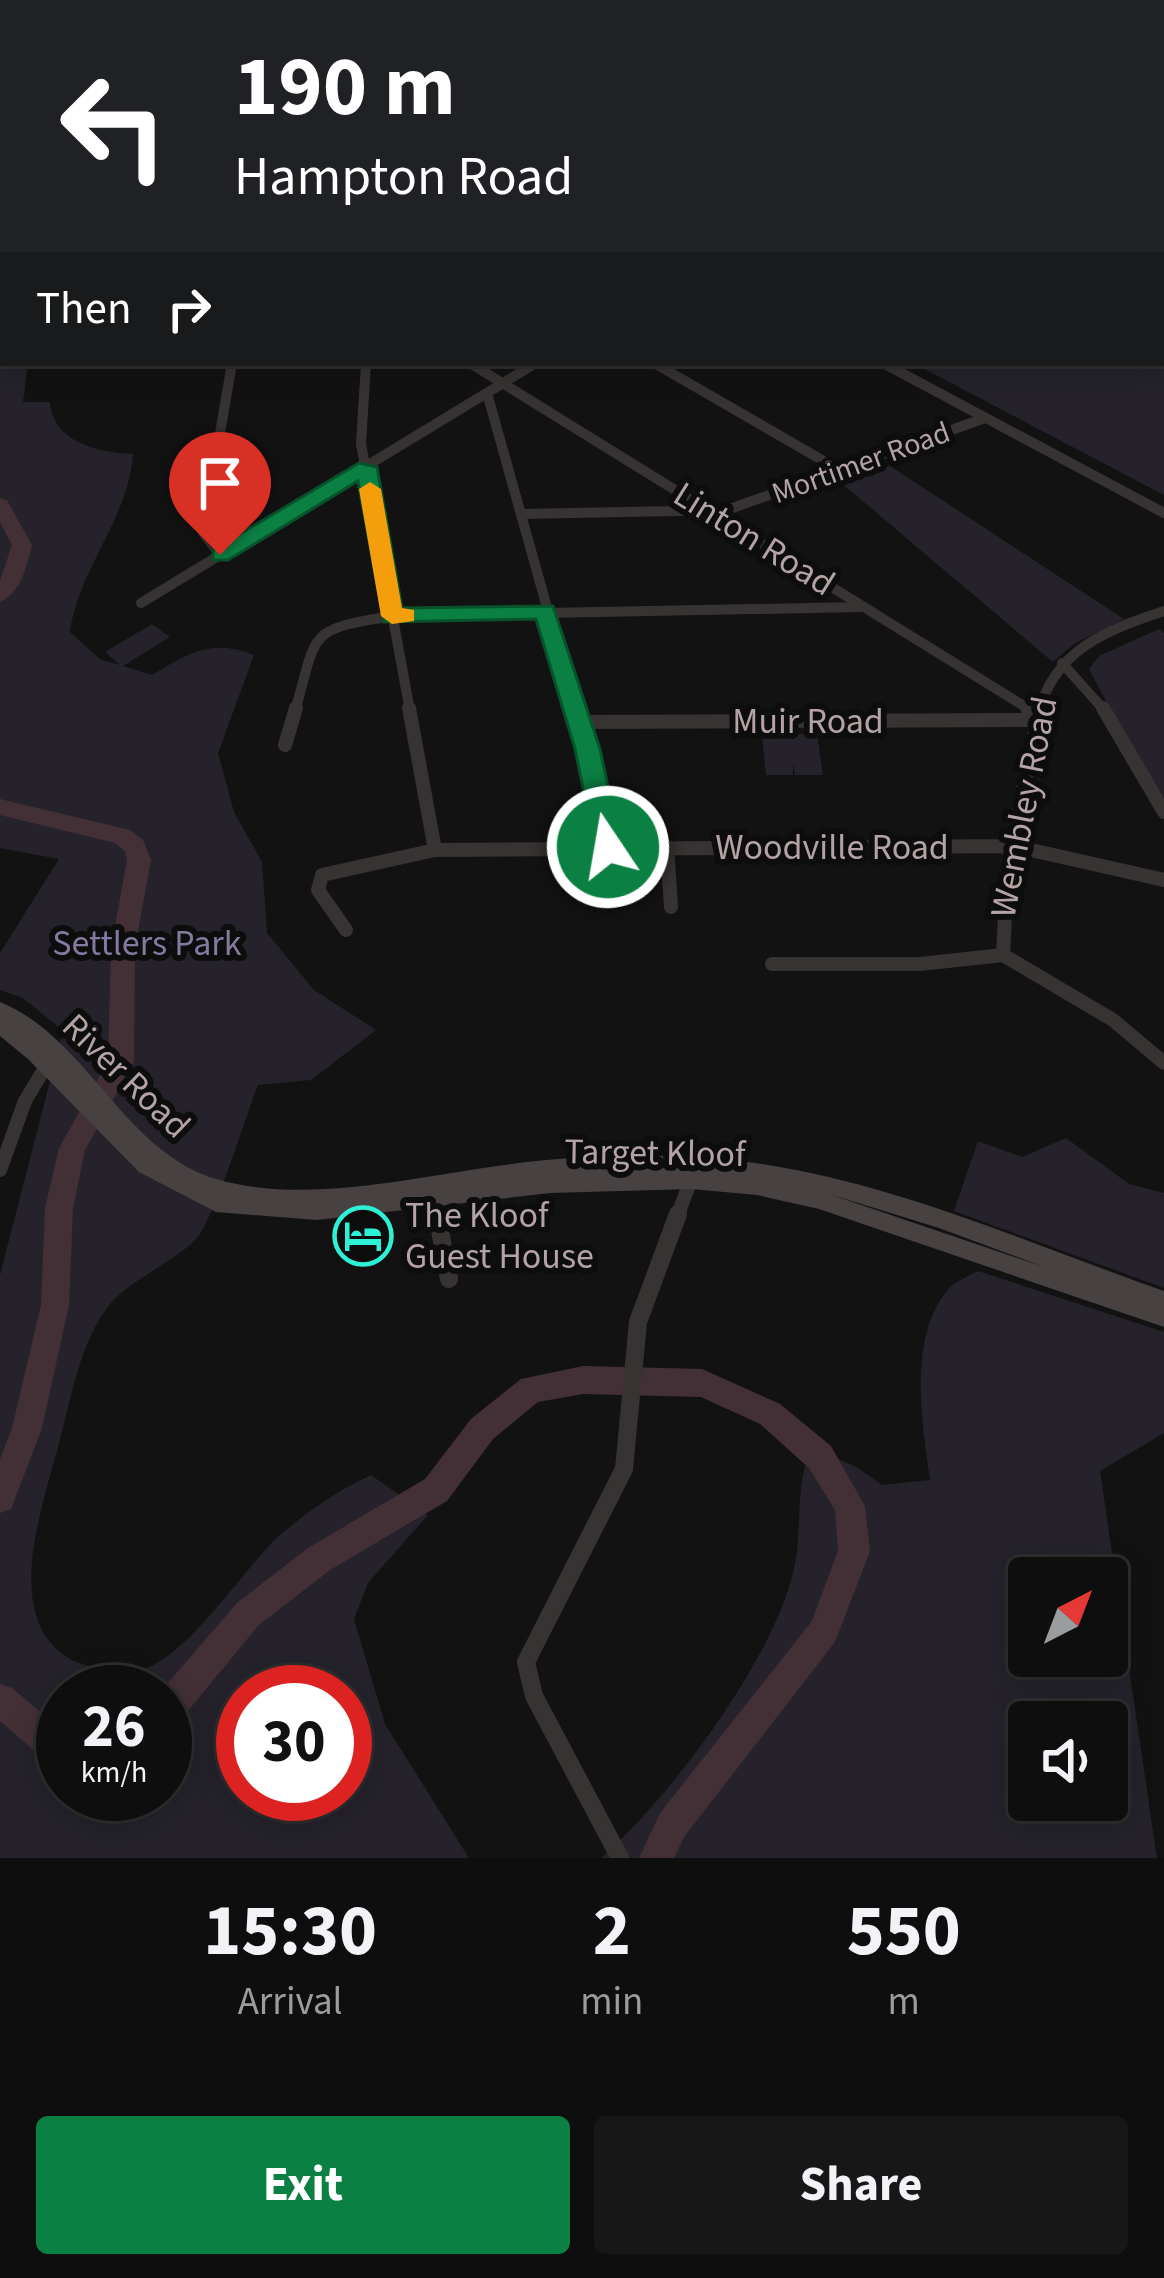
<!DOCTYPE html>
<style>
body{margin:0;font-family:"Source Sans 3",sans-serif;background:#171717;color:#f1f3f6;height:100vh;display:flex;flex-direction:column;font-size:45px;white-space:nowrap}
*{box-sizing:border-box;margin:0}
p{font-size:39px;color:#9b9c9e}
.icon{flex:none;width:66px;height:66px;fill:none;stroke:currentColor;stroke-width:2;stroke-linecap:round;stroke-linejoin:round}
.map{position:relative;height:1858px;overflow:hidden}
.side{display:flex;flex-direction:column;background:#0e0e0e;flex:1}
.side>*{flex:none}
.hud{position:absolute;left:0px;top:0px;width:1164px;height:366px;box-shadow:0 6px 30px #0003,0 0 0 3px #2e2e2e;background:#202124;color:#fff;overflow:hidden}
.needle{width:78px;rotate:42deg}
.controls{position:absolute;left:1008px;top:1557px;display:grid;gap:24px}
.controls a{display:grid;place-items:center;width:120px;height:120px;border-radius:12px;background:#0e0e0e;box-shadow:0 6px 30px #0003,0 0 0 3px #2e2e2e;font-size:60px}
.speed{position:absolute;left:36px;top:1665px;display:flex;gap:24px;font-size:60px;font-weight:700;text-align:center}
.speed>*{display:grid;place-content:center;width:156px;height:156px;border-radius:50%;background:#0e0e0e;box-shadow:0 6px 30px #0003,0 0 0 3px #2e2e2e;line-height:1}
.speed small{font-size:30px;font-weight:400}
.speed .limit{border:18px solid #d22;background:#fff;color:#111}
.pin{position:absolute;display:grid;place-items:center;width:102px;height:102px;color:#fff;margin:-123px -51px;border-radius:50% 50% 50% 0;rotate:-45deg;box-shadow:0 0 12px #0007}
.pin .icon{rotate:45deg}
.me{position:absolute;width:132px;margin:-66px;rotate:348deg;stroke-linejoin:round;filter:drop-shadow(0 0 9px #0008)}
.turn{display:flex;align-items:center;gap:42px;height:252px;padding:0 36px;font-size:54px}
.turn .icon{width:156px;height:156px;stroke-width:2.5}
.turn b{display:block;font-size:84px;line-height:102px}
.then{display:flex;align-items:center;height:114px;padding:0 36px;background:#0003;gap:24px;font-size:45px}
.eta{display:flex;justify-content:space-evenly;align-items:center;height:204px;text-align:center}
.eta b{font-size:72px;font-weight:700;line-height:84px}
.cta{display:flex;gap:24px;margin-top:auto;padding:24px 36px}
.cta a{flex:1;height:138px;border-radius:12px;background:#0b8043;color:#fff;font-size:48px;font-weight:700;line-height:138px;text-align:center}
.cta a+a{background:#171717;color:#f1f3f6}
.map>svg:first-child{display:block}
</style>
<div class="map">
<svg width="1164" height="1858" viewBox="0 0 1164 1858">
<rect width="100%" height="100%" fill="#131212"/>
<!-- green -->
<path fill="#25222b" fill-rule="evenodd" d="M211,0H1016L1020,3H224Z
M0,301L3,363H28L23,402H50C52,442 100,453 133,454C129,518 78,570 70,632L101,660L120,665L105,652L152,624L170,637L123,666L152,675C188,653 213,638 254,655L218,753L234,812L262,862L267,933L314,990L376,1030L311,1080L258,1085C240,1132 226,1185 203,1229C190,1255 133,1277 111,1303C79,1342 71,1400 58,1447C41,1511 0,1623 74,1661C91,1668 117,1675 136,1671C185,1663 242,1569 280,1535C307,1512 338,1490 371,1475L428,1515L368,1583L354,1619L385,1724L469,1858H0V1275L63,1031L23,998L0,990V953L59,859L0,848ZM63,1692H165V1794H63ZM243,1692H345V1794H243Z
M913,363H1118L1110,368H1164V495Z
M890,466L1124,619L1075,643L1053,662L840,482Z
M1159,629L1164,633V798L1146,776L1089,669L1099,656Z
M762,734H817L823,775H795L793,763V775H766Z
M1066,1138L1129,1184L1164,1193V1288L954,1211L978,1141L1022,1157Z
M978,1271L1164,1332V1433L1100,1471L1157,1858H601C670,1798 782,1650 796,1558C801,1527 797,1498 805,1466C835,1448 857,1467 882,1485L930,1480C922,1423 908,1341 946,1292C953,1282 967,1277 978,1271ZM1029,1578H1107V1656H1029ZM1029,1722H1107V1800H1029Z"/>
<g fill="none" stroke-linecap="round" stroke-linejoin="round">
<!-- river -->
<path fill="#433036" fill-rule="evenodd" d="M0,498L7,500L32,545C26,567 22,592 0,602V581L12,545L0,522Z
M0,799L130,830L143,840L151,860L135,948L134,1062L85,1150L73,1208L69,1305L42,1428L11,1509L0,1513V1459L12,1428L41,1305L45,1208L59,1148L108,1061L111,948L127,860L125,851L115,843L0,815Z
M583,1366L702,1369L780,1404L831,1446L865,1506L870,1551L835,1642L684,1837L674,1858H639L660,1813L812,1621L838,1551L835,1510L809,1468L760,1424L701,1397L583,1394L538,1402L493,1439L447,1501L330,1570L259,1625L177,1724L165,1729V1692H160L237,1603L308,1548L425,1479L471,1419L521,1379Z
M0,1684L12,1688L63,1731V1770L51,1765L0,1721Z"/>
<!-- minor-far3 -->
<path stroke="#383333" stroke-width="9" d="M117,0L121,3
M1021,0L1025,3"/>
<!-- minor-far2 -->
<path stroke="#383333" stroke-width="10" d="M366,363L361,444L410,711
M470,363L1032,711
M654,363L841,471
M883,363L1164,513
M487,393L576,711
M521,514L727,510L985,418
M220,555L203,533L232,363
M141,603L536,363
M1062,663L1105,711
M295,711C318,631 306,630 392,616L861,607
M1039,711C1056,649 1107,630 1164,611"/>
<!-- minor-far1 -->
<path stroke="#383333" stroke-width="14" d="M409,708L435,850
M576,708L608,847
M1027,708L1038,715
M1103,708L1164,812
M579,722L1036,720
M285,745L296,708
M667,847L671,907
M346,930L318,890L322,875L435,850L1013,846L1164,880
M1003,955L1008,862L1040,708
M1003,955L1113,1020L1164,1063
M772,964H920L1003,955
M0,1170L25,1101L46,1066
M433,1194L437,1217
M677,1217L692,1177"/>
<!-- minor -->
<path stroke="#383333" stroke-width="18" d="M437,1214L449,1279
M620,1858L534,1696L526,1662L624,1469L638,1322L678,1214"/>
<!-- secondary -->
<path fill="#484141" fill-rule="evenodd" d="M0,1002C88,1038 123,1151 216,1179C305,1205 414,1177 504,1165C558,1157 613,1155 667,1156C842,1158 1002,1234 1164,1291V1327L819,1209L757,1195L691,1189L550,1193L317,1220L216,1212L139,1172L28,1059L0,1036ZM826,1193L939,1228L1044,1267Z"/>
<!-- primary -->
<path fill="#574f4f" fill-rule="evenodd" d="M1129,0H1143L1146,3H1132Z
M1161,21L1164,22V31L1161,30Z"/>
</g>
<!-- route -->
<path fill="#0b8043" stroke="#07532c" stroke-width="3" d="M359,463L377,467L402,608L553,606L600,749L621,847L617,854H599L595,847L575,749L536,619L384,622L358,481L228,560H213V550Z"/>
<!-- slow -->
<path fill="#f59e0b" d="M370,482L381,489L402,608L414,610V621L392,624L381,616L359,489Z"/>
<!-- icons -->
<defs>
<symbol id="hotel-ring" viewBox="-11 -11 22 22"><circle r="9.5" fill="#0e0d0d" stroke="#2cf1d7" stroke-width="1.5"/><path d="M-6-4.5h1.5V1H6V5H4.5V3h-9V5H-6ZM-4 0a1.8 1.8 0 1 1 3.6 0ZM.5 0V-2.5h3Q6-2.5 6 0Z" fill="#2cf1d7"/></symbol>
</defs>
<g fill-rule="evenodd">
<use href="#hotel-ring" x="330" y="1203" width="66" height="66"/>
</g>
<g text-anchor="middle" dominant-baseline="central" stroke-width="12" stroke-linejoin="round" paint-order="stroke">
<!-- far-street labels -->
<g font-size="30" fill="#b4a3a5" stroke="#0e0d0d">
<text transform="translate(861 463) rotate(-20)">Mortimer Road</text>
</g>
<!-- street labels -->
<g font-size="36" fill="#b4a3a5" stroke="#0e0d0d">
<text transform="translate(754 539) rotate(32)">Linton Road</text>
<text x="808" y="721">Muir Road</text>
<text transform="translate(1024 807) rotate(-79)">Wembley Road</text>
<text x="832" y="847">Woodville Road</text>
<text transform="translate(126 1076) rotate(44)">River Road</text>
<text transform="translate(655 1153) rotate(1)">Target Kloof</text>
</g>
<!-- park labels -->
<g font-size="36" fill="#847a9f" stroke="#0e0d0d">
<text x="147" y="943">Settlers Park</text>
</g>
<!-- poi labels -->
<g font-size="36" fill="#b4a3a5" stroke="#0e0d0d" text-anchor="start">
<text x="405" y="1215">The Kloof<tspan x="405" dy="41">Guest House</tspan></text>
</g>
</g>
</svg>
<div class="controls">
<a><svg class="needle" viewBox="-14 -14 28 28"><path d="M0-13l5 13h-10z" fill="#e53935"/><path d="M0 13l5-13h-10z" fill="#9b9c9e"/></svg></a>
<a><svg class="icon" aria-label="sound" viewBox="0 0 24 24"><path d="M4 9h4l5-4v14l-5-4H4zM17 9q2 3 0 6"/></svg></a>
</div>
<div class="speed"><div>26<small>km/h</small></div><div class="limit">30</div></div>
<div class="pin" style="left:220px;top:555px;background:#d93025"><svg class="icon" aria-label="arrive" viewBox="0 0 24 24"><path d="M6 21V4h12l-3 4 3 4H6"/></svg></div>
<svg class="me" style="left:608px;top:847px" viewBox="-20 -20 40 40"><circle r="17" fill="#0b8043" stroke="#fff" stroke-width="3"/><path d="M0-11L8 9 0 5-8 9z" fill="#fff"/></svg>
<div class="hud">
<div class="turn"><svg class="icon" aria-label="left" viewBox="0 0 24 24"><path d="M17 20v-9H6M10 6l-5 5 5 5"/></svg><div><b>190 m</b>Hampton Road</div></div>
<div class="then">Then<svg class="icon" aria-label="right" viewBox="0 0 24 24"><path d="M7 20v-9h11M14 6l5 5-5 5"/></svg></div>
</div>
</div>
<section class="side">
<div class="eta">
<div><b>15:30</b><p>Arrival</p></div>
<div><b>2</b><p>min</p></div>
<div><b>550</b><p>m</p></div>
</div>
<div class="cta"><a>Exit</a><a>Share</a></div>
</section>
